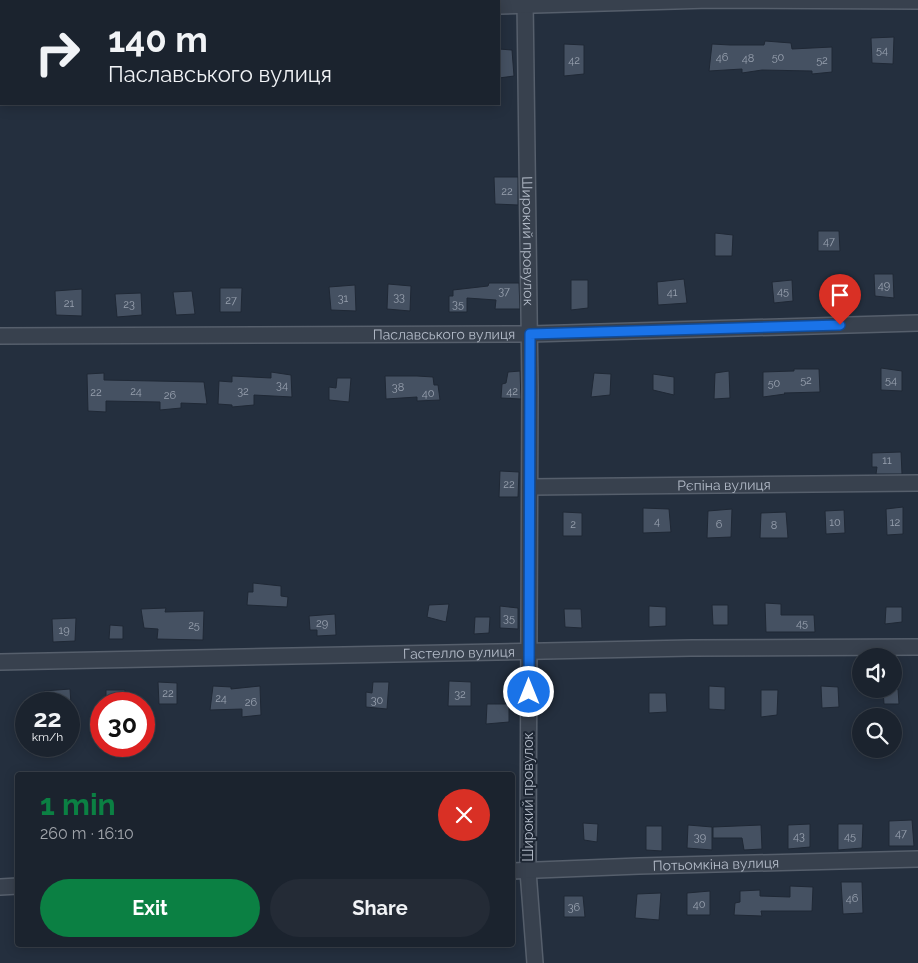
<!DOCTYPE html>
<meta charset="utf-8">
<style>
body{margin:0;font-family:Raleway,sans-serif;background:#242b36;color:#f1f3f6;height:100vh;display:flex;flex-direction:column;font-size:19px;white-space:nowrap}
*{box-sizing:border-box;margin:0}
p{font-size:16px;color:#a0a4aa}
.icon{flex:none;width:28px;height:28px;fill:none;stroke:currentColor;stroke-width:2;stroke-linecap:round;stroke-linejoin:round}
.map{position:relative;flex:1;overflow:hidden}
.side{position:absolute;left:15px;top:772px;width:500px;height:175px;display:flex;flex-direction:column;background:#1b232e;border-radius:5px;box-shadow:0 2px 12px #0003,0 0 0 1px #39404a}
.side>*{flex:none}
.banner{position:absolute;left:0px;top:0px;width:500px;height:105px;box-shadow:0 2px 12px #0003,0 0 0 1px #39404a;background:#1b232e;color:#f1f3f6;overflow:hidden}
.tools{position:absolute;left:852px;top:648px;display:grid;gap:10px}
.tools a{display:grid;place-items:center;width:50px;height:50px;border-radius:50%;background:#1b232e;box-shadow:0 2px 12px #0003,0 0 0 1px #39404a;font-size:25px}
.speed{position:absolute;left:15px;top:692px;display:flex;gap:10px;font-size:25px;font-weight:700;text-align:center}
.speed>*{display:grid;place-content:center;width:65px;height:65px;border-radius:50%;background:#1b232e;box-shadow:0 2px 12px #0003,0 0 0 1px #39404a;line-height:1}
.speed small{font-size:12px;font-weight:400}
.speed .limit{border:8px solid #d22;background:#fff;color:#111}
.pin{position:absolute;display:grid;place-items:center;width:42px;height:42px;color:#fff;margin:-51px -21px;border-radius:50% 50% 50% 0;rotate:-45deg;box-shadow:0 0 5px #0007}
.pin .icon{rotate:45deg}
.me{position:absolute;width:55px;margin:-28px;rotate:0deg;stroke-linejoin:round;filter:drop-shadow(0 0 4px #0008)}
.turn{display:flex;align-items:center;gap:18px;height:105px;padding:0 25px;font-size:22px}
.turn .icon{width:65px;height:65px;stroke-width:2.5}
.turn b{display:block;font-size:35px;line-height:42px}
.round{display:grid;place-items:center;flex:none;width:52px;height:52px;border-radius:26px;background:#242b36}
.overview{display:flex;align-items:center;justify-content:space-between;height:85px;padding:0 25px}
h1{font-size:30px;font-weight:700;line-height:38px;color:#0b8043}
.button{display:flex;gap:10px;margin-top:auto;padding:10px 25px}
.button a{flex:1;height:58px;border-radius:30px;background:#0b8043;color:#fff;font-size:20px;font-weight:700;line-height:58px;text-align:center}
.button a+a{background:#242b36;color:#f1f3f6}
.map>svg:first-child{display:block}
</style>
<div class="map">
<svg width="918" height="963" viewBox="0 0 918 963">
<rect width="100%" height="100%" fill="#242f3e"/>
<!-- building -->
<path fill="#455162" stroke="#1f2835" d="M894,37L893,64L872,63L871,38Z
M765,41L791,43L792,49L832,47V72L812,74V71L762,70L742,73V69L709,71L712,44L730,45H764Z
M564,44L584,45V74L564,76Z
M499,49L512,50L514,76L499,78Z
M494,177H518V205L495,204Z
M818,231H839L840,251H818Z
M715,233L733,235L732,256H715Z
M874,274H893L894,298L875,296Z
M684,279L687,303L658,305L657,282Z
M571,280H588V308L571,310Z
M792,280L793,301L774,303L772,282Z
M489,283H519L520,309H495L496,300L467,298V312H449V296H453V290L488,286Z
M388,284L411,286L410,311L387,309Z
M355,285L356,311L331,310L329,287Z
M220,288H242L241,312H220Z
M82,289V316L56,315L55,291Z
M192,291L195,314L176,315L173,292Z
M141,293L142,315L117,317L115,294Z
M881,368L902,371V391L881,390Z
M794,369H819L820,392L784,393L785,394L763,397V372L794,371Z
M520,371L521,399L501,398L502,384L506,383L508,372Z
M729,371L730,398L714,399L715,373Z
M271,372L291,375L292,397L254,395V405L232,407V405L218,404L219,381L232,382V376L271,378Z
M104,373V380L204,382L207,404L181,403V408L160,410V402L106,401V412L88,411L87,374Z
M594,373L611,374L610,395L591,397Z
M653,374L674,377V395L653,390Z
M385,376H417L433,377L434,385H438L440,400L417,401V397L386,399Z
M337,378H351L349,402L329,400V387L336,388Z
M901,452L902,474H876L877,467H872V453Z
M500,471L519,472L518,497H499Z
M903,507V534L887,535L886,509Z
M643,508L669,509L671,532L643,533Z
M732,509L731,537L707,538L708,511Z
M844,510L845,533L826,534L825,511Z
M563,512L582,513V536H563Z
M786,512L788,538H760L761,513Z
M253,583L281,586V596L288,597L287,607L247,605L248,592H253Z
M765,603L781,604V615H814L815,632H766Z
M449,604L446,622L427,617L429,605Z
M712,605H728V625H713Z
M500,606L518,608V629L500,628Z
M649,606L666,607V626L649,627Z
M886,607H902V622L885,624Z
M166,608L165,612L204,611L203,640L157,639L158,629L144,628L141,609Z
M564,609H581L582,628L565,627Z
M335,614L336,635L317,636V630H310L309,616Z
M475,617H490L489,633L474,634Z
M76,618L75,641L53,642L52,619Z
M110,625L123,626V639H109Z
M449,681L471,682V706H448Z
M158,682L177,683V704H159Z
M373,682H389L387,709L366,707V692L372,693Z
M506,684H519V706H509V722L486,724L487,704H506Z
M213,686L231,687V689L260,686L261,715L242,717V709L210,710Z
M709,686L725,687V710L709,709Z
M821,686L838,687L839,707L822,708Z
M70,689L71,704H45L44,691Z
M883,689H898L899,704H884Z
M106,690H125L124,704H106Z
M761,690H778L777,715L761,717Z
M649,693H666L667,712L649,713Z
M912,820L914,846H889V821Z
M583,823L598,824L597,842L584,840Z
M810,824V847L788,849V825Z
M838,824H863L862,848L838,850Z
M688,825L712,827V850L687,848Z
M761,825L762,849L744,850L742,838H713V827Z
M646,826H662V851L646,850Z
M841,882H862L863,913L843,914Z
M790,886L813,887L812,911H761L762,916L734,915L735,903L740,902V891L760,890V896L790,897Z
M710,891V915H687V893Z
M661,893L659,920L635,918L637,894Z
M564,896H583L585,917H564Z"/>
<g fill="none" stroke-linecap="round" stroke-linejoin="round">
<defs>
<g id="street">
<path id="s1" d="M525,0L530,388L528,871L535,963"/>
<path d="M499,6L710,0L918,1"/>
<path d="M0,9H1"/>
<path id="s2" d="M0,336L530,334L918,323"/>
<path id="s3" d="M530,487L918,483"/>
<path id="s4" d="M0,662L691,648L918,647"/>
<path id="s5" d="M512,871L639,866L918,859"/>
<path d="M0,887L18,886"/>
</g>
</defs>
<!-- street casing -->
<use href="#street" stroke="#565f6c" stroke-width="18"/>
<!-- street -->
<use href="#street" stroke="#38414e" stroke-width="15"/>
</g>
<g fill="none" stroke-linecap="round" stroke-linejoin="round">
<defs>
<path id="route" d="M529,692L530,334L840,325"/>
</defs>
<!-- route casing -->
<use href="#route" stroke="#114b97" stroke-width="12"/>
<!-- route -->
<use href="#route" stroke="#1a73e8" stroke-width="9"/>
</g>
<g text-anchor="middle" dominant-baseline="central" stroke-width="4" stroke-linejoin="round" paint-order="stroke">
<!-- number labels -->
<g font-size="11" fill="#98a1af">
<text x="882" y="50">54</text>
<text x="722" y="57">46</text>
<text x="778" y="57">50</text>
<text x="748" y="58">48</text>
<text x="574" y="60">42</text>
<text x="822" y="60">52</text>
<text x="507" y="191">22</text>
<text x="829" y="241">47</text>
<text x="884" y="285">49</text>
<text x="504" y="291">37</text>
<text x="783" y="291">45</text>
<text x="672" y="292">41</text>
<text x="399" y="297">33</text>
<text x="343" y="298">31</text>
<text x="231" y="300">27</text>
<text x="69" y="303">21</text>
<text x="129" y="304">23</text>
<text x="458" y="304">35</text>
<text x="806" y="380">52</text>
<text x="891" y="380">54</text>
<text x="774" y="383">50</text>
<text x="282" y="385">34</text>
<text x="398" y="387">38</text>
<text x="136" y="391">24</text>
<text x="243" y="391">32</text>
<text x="512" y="391">42</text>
<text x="96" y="392">22</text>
<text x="428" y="393">40</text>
<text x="170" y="395">26</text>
<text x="887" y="460">11</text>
<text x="509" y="484">22</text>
<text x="657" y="521">4</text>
<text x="835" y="522">10</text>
<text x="895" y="522">12</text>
<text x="573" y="524">2</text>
<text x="719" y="524">6</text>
<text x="774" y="525">8</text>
<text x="509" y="618">35</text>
<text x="322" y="623">29</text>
<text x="802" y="623">45</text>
<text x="194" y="625">25</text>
<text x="64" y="630">19</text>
<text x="168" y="693">22</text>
<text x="460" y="694">32</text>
<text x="221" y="698">24</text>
<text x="377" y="700">30</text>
<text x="251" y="702">26</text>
<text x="901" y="833">47</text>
<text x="799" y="836">43</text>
<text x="850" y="836">45</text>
<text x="700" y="837">39</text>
<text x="852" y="898">46</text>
<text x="699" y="904">40</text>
<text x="574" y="907">36</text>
</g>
<!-- street labels -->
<g font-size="14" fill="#b4bcc9" stroke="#1d2633">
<text stroke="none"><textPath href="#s1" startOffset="241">Широкий провулок</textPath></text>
<text stroke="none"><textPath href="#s2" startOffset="444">Паславського вулиця</textPath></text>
<text stroke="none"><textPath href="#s3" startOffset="194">Рєпіна вулиця</textPath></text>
<text stroke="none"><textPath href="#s4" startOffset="459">Гастелло вулиця</textPath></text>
<text transform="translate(528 797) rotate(-90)">Широкий провулок</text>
<text stroke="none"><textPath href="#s5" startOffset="204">Потьомкіна вулиця</textPath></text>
</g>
</g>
</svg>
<div class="tools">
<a><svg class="icon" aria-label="sound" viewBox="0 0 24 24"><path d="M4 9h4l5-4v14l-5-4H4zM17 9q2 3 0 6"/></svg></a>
<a><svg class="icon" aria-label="search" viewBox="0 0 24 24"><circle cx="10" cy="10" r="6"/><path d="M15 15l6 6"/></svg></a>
</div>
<div class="speed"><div>22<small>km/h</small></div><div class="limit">30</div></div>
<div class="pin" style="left:840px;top:325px;background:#d93025"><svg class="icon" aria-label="arrive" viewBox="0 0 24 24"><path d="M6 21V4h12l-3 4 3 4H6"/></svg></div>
<svg class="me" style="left:529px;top:692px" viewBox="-20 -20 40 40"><circle r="17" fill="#1a73e8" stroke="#fff" stroke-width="3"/><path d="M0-11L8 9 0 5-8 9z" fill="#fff"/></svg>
<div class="banner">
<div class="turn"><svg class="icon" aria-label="right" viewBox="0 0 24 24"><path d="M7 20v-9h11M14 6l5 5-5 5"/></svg><div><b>140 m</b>Паславського вулиця</div></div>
</div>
<section class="side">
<div class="overview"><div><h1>1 min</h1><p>260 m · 16:10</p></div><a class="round" style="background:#d93025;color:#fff"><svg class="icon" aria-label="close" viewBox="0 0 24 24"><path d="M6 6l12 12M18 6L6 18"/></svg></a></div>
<div class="button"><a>Exit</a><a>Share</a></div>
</section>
</div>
